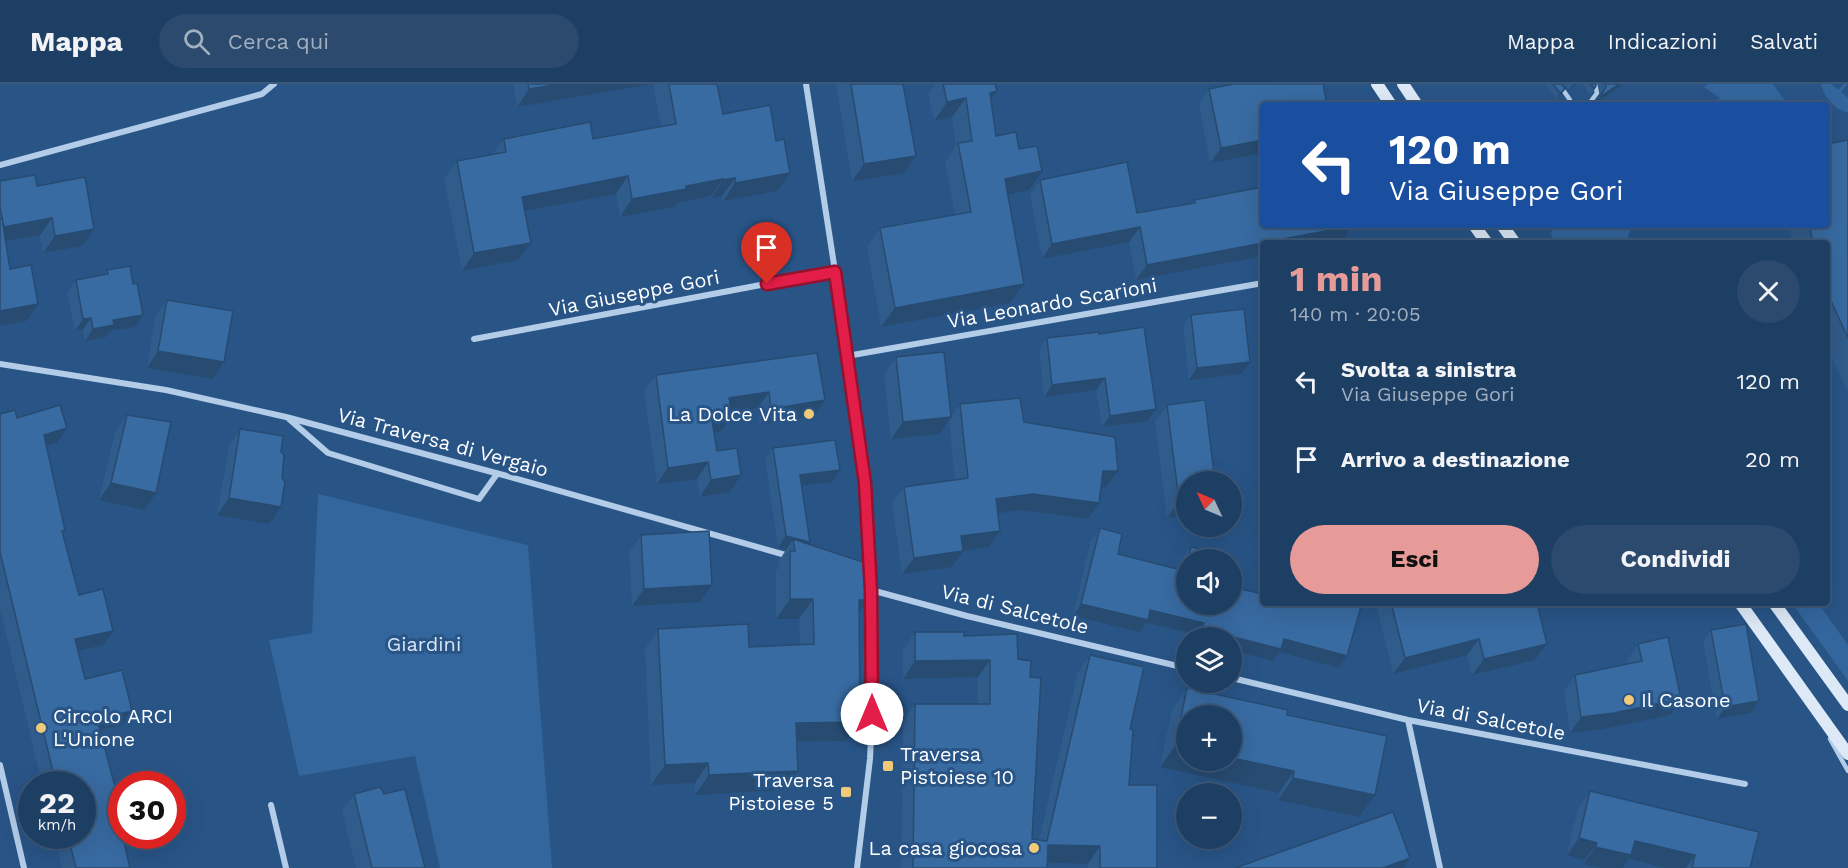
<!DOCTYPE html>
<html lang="it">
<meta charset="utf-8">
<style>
body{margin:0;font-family:"Work Sans",sans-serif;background:#2b4a6d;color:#f1f3f6;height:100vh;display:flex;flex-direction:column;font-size:22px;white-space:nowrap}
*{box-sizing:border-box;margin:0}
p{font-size:20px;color:#a1afbf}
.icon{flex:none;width:33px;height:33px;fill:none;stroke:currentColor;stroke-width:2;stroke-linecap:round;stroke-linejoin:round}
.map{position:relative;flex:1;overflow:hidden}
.side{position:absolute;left:1260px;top:156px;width:570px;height:366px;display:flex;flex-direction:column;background:#1e3f64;border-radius:6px;box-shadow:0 6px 24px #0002,0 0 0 2px #3c5878}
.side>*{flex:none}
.banner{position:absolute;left:1260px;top:18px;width:570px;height:126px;border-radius:6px;box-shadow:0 6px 24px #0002,0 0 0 2px #3c5878;background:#1a4fa0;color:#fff;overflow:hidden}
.needle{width:39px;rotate:314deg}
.fabs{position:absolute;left:1176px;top:387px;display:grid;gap:12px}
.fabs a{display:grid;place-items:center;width:66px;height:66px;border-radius:50%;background:#1e3f64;box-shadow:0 6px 24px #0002,0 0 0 2px #3c5878;font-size:30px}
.speed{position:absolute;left:18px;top:687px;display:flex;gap:12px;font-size:30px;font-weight:700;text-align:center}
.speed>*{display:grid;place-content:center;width:78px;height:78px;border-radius:50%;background:#1e3f64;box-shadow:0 6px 24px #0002,0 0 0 2px #3c5878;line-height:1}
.speed small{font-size:15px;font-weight:400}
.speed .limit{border:9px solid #d22;background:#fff;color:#111}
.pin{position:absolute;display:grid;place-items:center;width:51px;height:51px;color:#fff;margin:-62px -26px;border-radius:50% 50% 50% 0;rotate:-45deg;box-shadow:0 0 6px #0007}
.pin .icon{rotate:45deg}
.me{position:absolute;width:66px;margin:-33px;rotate:0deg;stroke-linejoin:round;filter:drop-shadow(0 0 4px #0008)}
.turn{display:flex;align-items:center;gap:21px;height:126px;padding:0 30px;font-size:27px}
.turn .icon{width:78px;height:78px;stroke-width:2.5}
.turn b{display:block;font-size:42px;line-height:51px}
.round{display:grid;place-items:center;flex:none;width:63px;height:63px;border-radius:32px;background:#2b4a6d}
.headline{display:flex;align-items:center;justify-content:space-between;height:102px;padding:0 30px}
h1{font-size:36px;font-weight:700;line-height:45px;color:#e69b98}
.button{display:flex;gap:12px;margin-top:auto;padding:12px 30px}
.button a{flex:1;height:69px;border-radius:36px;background:#e69b98;color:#111;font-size:24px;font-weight:700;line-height:69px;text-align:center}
.button a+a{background:#2b4a6d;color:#f1f3f6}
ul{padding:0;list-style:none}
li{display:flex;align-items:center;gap:18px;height:78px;padding:0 30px}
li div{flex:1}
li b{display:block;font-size:22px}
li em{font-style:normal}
header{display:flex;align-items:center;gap:36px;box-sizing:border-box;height:84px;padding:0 30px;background:#1e3f64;border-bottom:2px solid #3c5878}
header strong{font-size:28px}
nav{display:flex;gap:33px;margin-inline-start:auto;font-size:21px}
.search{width:420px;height:54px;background:#2b4a6d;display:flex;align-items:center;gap:15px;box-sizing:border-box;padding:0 21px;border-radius:33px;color:#a1afbf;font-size:22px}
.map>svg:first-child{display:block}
</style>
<header>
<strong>Mappa</strong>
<div class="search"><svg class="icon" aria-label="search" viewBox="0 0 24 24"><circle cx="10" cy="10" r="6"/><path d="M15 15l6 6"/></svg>Cerca qui</div>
<nav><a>Mappa</a><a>Indicazioni</a><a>Salvati</a></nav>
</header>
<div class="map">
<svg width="1848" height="784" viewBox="0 0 1848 784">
<rect width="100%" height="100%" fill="#285486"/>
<!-- green -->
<path fill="#33669d" d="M1707,0H1773L1788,21H1707L1720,14L1704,3Z
M1831,0L1838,6L1844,0H1848L1841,8L1848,14V28C1836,28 1823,11 1821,0Z
M1555,141H1632L1626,159H1553L1551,148Z
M318,410L528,461L552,784H440L415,672L299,692L269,556L312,549Z
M1792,519H1824L1821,523L1848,561V597Z"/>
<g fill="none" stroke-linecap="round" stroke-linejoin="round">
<!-- service -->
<path stroke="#b3cce8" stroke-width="4.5" d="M1559,0L1570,16L1571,21
M1588,21L1597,9L1595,0
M1830,655L1848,687"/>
<!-- minor -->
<path stroke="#b3cce8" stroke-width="6" d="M806,0L835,187L865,399L871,506L872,630L870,675L857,784
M0,81L262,10L274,0
M474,255L835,187
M847,272L1263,199
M0,280L166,306L286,333L507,392L789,472
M289,335L328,369L479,415L497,390
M871,506L967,532L1186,584
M1232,594L1408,636L1745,700
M1408,636L1440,784
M0,681L24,784
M271,721L286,784"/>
<!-- secondary -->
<path stroke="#dde9f7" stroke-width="12" d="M1377,0L1391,21
M1403,0L1417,21
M1474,141L1487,159
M1502,141L1515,159
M1740,519L1848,670
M1774,519L1848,621"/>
</g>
<!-- wall -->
<path fill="#305c8b" d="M513,0H652L517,23Z
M653,0H726L717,2L723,30L777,107L723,117L722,112L711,114V112L677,119L674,123L620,133L616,110L525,128L531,159L518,176L462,187L444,95L457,77L493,70L504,55H593L661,42Z
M836,0H903L916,72L904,89L852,97Z
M935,0H995L997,7L991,15L996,52L1019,65L1029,106L1008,110L1024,200L1010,219L881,243L867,163L880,144L955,131L945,78L956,62L952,33L934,37L928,10Z
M1545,0H1562L1561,11L1556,15Z
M1564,0H1577L1569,6Z
M1582,0H1596V2L1590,11Z
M1598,0H1621L1618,4L1596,19L1601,9Z
M1209,5L1327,21L1210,79L1199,20Z
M1848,56V309L1827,263V159H1793L1789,141H1827Z
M1040,96L1137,129L1192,119L1194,116L1263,141L1352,142L1342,158L1334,159H1263V172L1136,196L1129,158L1042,175L1030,111Z
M0,97L37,102L82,162L43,169L40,151L6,157L10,185L26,237L0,242Z
M107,186L133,200L143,231L135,243L110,247L106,253L85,257L83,245L75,247L67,208L76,196L105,190Z
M167,216L224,278L213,295L147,284L155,233Z
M1191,231L1250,278L1241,290L1189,296L1183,243Z
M1099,250L1156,325L1148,337L1102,343L1096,306L1044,313L1039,265L1047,254Z
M896,273L939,350L891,355L884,290Z
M656,291L825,316L814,332L760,341L758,324L731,328L732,332L720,348L714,349L717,367L741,391L730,408L700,413L697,395L657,400L644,307Z
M960,320L1024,338L1106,403H1101L1099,419L1088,435L1022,426L998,429L1000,447L989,463L963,467L952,483L902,490L892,419L904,403L955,395L949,336Z
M1167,321L1186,431L1167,434L1155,338Z
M0,330L17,334L57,359L46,362L65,446L63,449L79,511L113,547L103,561L78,567L85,595L132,627L122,641L100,646L116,706L122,711V731L118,736L130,784H62L55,752H82V700H42L0,525Z
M127,331L144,426L99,416L115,348Z
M240,345L281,368L282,394L281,423L269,440L217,431L229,362Z
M773,364L832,398L802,402L810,458L808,460L868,516L860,528V638L846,657L797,658L798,687L784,706L695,711V699L651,701L645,565L658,545L749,563L800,561L799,535H776V487L780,480V475L786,466L778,463L765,375Z
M1100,444L1118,470L1180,486L1182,475L1191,463L1219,476H1186V520L1362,519L1347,572L1339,584L1279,568L1273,577L1232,566V554H1195L1196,550L1146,539L1140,548L1073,532L1091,456Z
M641,451L700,518L632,522L629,468Z
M1376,519H1537L1547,560L1535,576L1472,591L1467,571L1393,590Z
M1711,546L1759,617L1751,629L1717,635L1703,558Z
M915,548L964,552L1018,575L1032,755L1039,756L1078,588L1090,571L1130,645L1129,701L1157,784H1088V780L1047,778V784H901L903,637L915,620H978V593L903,595V566Z
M1638,560L1670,631L1603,645L1570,649L1564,607L1575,591L1628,580L1627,576Z
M1187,604L1287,631L1375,711L1359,733L1278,716L1279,709L1160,683L1172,626Z
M1590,707L1750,784H1666L1629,775L1622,784H1601L1584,780L1585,776L1567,771L1578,724Z
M354,710L425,784H356L342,727Z"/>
<!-- shaded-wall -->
<path fill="#274b71" d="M561,0H652L517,23L529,5Z
M1573,0H1577L1569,6Z
M1619,0H1621L1618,4L1596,19L1600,13Z
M1565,5L1561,11L1556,15L1560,9Z
M997,7L983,26L990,9Z
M966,14L952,33L934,37L947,18Z
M1263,56V69L1210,79L1221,64Z
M916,72L904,89L852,97L864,80Z
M1042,87L1029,106L992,114L1005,95Z
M790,89L777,107L723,117L735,99Z
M628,92L616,110L510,130L522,113Z
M735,94L722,112L711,114L723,96Z
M723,95L711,112L677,119L674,123L620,133L632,115L686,102Z
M52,134L40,151L0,158V148L4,143Z
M1352,142L1342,158L1334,159H1263Z
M1140,143L1129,158L1042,175L1052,160Z
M94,145L82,162L43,169L55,152Z
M531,159L518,176L462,187L474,169Z
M1263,159V172L1136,196L1147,181Z
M1024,200L1010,219L881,243L895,224Z
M38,220L26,237L0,242V227Z
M143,231L135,243L110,247L106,253L85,257L93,245L113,236Z
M91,234L83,245L75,247L83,235Z
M158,267L224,278L213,295L147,284Z
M1250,278L1241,290L1189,296L1197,284Z
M1105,294L1096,306L1044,313L1052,301Z
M769,308L758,324L717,330L729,314Z
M825,316L814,332L760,341L771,325Z
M1156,325L1148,337L1102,343L1110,332Z
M732,332L720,348L701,352L712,336Z
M951,333L939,350L891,355L903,338Z
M67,344L57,359L34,365L44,351Z
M708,378L697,395L657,400L668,384Z
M840,386L832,398L792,403L800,391Z
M1103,387H1118L1106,403L1092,404Z
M741,391L730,408L700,413L711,396Z
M111,399L156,409L144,426L99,416Z
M1033,410L1099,419L1088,435L1022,426L985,431L996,415Z
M229,414L281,423L269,440L217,431Z
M1186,416V431L1167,434L1179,417Z
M1000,447L989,463L950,469L961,452Z
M786,452L810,458L801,470L795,467L793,455L786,466L778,463Z
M963,467L952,483L902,490L914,474Z
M712,501L700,518L632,522L644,505Z
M790,515H813L799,535H776Z
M859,516H868L854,536Z
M1081,520L1150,526L1204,539L1196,550L1146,539L1140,548L1073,532Z
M1202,545L1284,555L1347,572L1339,584L1279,568L1273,577L1232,566V554H1196Z
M113,547L103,561L65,570L75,555Z
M1479,555L1467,571L1393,590L1405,574Z
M1547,560L1535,576L1472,591L1484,575Z
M990,576L978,593L903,595L915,577Z
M1681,615L1670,631L1603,645L1570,649L1581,633Z
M1759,617L1751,629L1717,635L1725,623Z
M132,627L122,641L87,649L97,635Z
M860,638L846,657L782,658L796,639Z
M1175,662L1186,664V676H1232V674L1294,687L1279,709L1160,683Z
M708,679L695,699L651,701L665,681Z
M798,687L784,706L695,711L709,691Z
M1293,694L1375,711L1359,733L1278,716Z
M122,727V731L115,741L117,728Z
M1579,754L1597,759L1585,776L1567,771Z
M1635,757L1695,771L1686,784H1666L1629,775L1622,784H1601L1584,780L1595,763Z
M1048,761L1100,762L1088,780L1035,778Z
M1410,774L1403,784H1383Z"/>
<!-- building -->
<path fill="#386ba2" stroke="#274b71" stroke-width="1.5" d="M528,0H561L529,5Z
M669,0H717L723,30L770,21L776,57L784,55L790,89L735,99V94L723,96V95L686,102V105L632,115L628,92L522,113L531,159L474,169L457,77L506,68L504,55L590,38L593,55L676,40Z
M851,0H903L916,72L864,80Z
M943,0H995L997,7L990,9L996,52L1016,48L1019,65L1037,62L1042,87L1005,95L1024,200L895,224L880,144L971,128L958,59L972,57L966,14L947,18Z
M1233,0H1323L1327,21H1263V56L1221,64L1209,5Z
M1553,0H1562L1565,5L1560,9Z
M1591,0H1596V2L1594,5Z
M1605,0H1619L1600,13L1606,3Z
M1848,56V254L1827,208V159H1813L1809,141H1827V60Z
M1127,78L1137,129L1195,119L1194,116L1263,103V141H1352V142L1147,181L1140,143L1052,160L1040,96Z
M35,91L37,102L85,93L94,145L55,152L52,134L4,143L0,124V97Z
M2,134L10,185L31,181L38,220L0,227V135Z
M130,182L133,200L137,199L143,231L113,236L114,241L93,245L91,234L83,235L76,196L108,190L107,186Z
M167,216L233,227L224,278L158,267Z
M1244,225L1250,278L1197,284L1191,231Z
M1144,243L1156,325L1110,332L1105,294L1052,301L1047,254L1099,248V250Z
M944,268L951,333L903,338L896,273Z
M817,269L825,316L771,325L769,308L729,314L732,332L712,336L717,367L737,364L741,391L711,396L708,378L668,384L656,291Z
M1020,314L1024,338L1115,353L1118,387H1103L1099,419L1033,410L996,415L1000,447L961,452L963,467L914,474L904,403L968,394L960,320Z
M1205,316L1215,398H1186V416L1179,417L1167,321Z
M60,321L67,344L44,351L65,446L62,447L79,511L103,505L113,547L75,555L85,595L122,586L132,627L97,635L116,706L120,705L122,711V727L117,728L130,784H76L68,752H82V700H56L0,468V330L15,326L17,334Z
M127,331L171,338L156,409L111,399Z
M240,345L283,352L281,368L284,371L282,394L285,398L281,423L229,414Z
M835,356L840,386L800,391L810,458L786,452L773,364Z
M1100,444L1122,450L1118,470L1185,487L1186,480V520H1232V503L1263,510V519H1303L1313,521V519H1362L1347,572L1284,555L1281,565L1202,545L1204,539L1150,526L1148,536L1081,520Z
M709,447L712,501L644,505L641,451Z
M793,455L869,480L868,516H859L860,638L796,639L798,687L709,691L708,679L665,681L658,545L748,540L749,563L814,560L813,515H790V467H795Z
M1191,463L1220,469L1219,476H1188Z
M1391,519H1537L1547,560L1484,575L1479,555L1405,574Z
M1746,540L1759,617L1725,623L1711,546Z
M915,548H964V552L1017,550L1018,575L1031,577L1030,593L1041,594L1032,755L1047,757L1090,571L1144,583L1130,645L1133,646L1129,701H1157V784H1100V762L1048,761L1047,784H913L915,620H990V576L915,577Z
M1668,553L1681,615L1614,629L1581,633L1575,591L1642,577L1638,560Z
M1187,604L1288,626L1287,631L1387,652L1375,711L1293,694L1294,687L1232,674V632H1186V664L1175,662Z
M380,703L384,710L405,705L425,784H372L354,710Z
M1590,707L1759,748L1750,784H1692L1695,771L1635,757L1631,771L1595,763L1597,759L1579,754Z
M1393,728L1410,774L1383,784H1235Z"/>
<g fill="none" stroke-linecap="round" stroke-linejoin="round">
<defs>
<path id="route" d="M767,200L835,188L865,399L871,506L872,630"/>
</defs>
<!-- route casing -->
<use href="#route" stroke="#92132f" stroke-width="15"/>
<!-- route -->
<use href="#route" stroke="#e11d48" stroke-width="10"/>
</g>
<!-- markers -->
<g fill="#f0ca79" stroke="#285486" stroke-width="2">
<circle cx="809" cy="330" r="6"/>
<circle cx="1629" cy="616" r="6"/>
<circle cx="41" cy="644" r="6"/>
<rect x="882" y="676" width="12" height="12" rx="3"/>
<rect x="840" y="702" width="12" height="12" rx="3"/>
<circle cx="1034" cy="764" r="6"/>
</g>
<g text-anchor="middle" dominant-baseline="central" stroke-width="6" stroke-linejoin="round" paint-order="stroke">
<!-- street labels -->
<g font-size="20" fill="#fff" stroke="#285486">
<text transform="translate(634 209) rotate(-11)">Via Giuseppe Gori</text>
<text transform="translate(1052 219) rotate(-10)">Via Leonardo Scarioni</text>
<text transform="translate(443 358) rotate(15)">Via Traversa di Vergaio</text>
<text transform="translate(1015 525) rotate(14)">Via di Salcetole</text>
<text transform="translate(1491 635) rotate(11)">Via di Salcetole</text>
</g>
<!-- poi labels -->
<g font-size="20" fill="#fff" stroke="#285486" text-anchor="end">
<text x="797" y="330">La Dolce Vita</text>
<text x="1641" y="616" text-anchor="start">Il Casone</text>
<text x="53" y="632" text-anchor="start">Circolo ARCI<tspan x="53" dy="23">L'Unione</tspan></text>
<text x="900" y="670" text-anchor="start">Traversa<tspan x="900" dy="23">Pistoiese 10</tspan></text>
<text x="834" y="696">Traversa<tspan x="834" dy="23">Pistoiese 5</tspan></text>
<text x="1022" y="764">La casa giocosa</text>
</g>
<!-- park labels -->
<g font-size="20" fill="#d7e6f6" stroke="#285486">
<text x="424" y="560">Giardini</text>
</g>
</g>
</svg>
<div class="fabs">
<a><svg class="needle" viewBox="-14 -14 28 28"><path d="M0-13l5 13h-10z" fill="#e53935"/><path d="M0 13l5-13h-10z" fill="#a1afbf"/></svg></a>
<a><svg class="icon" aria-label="sound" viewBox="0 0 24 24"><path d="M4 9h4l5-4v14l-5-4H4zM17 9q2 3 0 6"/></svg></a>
<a><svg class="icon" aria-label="layers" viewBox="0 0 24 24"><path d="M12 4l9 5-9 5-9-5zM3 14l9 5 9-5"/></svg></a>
<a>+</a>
<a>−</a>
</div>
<div class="speed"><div>22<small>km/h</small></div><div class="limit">30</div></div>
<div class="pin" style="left:767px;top:200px;background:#d93025"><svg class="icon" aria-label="arrive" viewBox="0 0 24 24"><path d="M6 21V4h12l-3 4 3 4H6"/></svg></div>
<svg class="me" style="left:872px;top:630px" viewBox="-20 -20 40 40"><circle r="19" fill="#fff"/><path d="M0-13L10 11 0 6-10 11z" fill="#e11d48"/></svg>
<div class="banner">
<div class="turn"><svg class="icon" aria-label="left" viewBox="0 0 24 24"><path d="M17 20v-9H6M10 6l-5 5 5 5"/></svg><div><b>120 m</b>Via Giuseppe Gori</div></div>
</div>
<section class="side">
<div class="headline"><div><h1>1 min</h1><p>140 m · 20:05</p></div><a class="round"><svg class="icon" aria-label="close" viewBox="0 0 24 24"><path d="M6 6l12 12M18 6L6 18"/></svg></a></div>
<ul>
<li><svg class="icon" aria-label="left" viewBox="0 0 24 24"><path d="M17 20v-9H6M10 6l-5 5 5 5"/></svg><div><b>Svolta a sinistra</b><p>Via Giuseppe Gori</p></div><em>120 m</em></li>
<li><svg class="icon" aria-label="arrive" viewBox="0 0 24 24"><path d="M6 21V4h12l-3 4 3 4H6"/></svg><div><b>Arrivo a destinazione</b></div><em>20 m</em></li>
</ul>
<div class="button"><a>Esci</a><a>Condividi</a></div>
</section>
</div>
